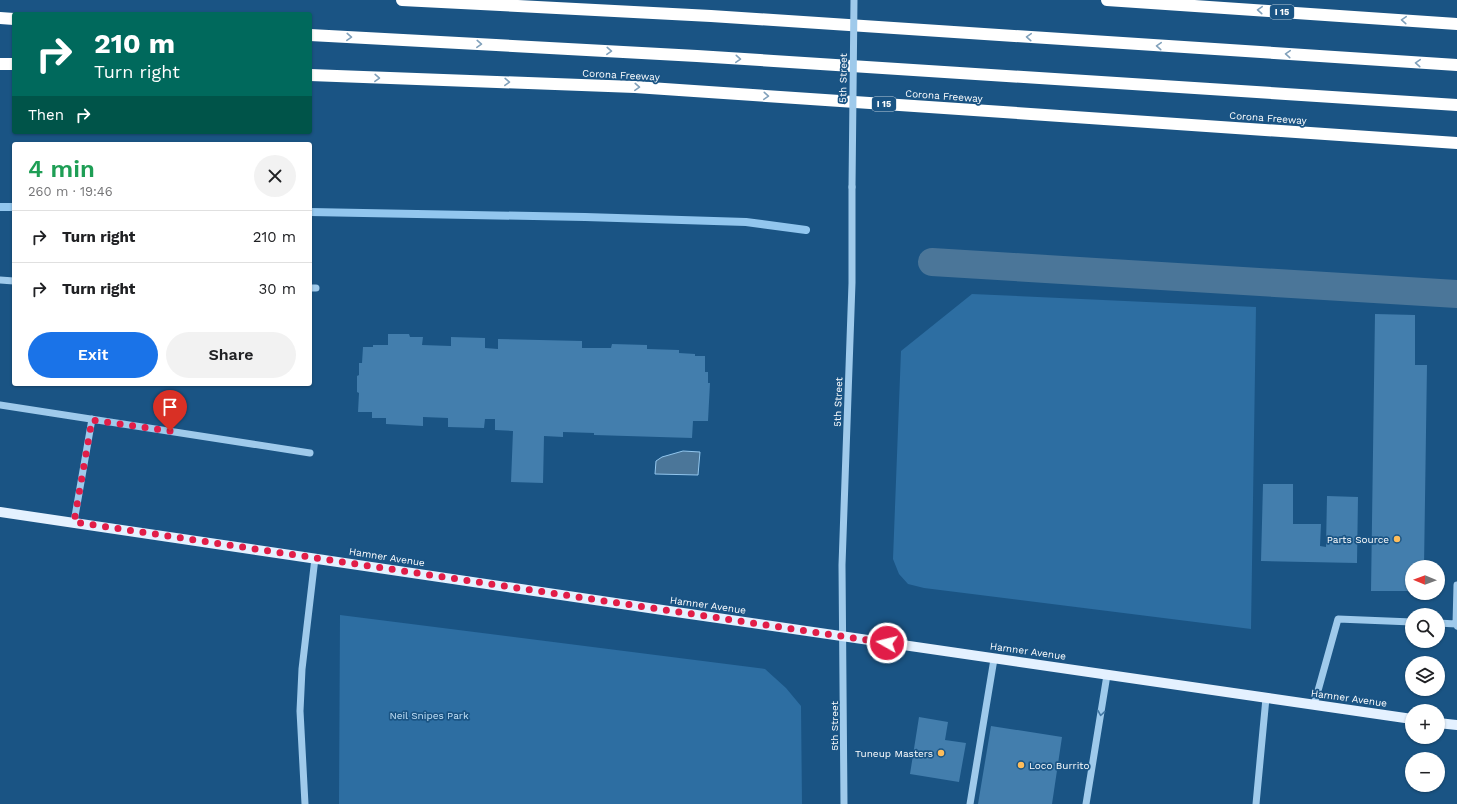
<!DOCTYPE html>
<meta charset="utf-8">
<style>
body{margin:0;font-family:"Work Sans",sans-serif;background:#f2f2f2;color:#202124;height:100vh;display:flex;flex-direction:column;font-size:15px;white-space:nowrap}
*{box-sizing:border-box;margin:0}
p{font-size:13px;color:#757577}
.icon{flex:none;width:22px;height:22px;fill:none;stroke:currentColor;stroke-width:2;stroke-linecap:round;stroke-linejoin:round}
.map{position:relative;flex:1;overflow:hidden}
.panel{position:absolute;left:12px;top:142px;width:300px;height:244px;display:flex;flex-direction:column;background:#fff;border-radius:4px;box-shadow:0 1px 3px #0004}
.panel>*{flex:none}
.banner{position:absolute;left:12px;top:12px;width:300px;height:122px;border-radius:4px;box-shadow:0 1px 3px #0004;background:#00695c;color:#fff;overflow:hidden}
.needle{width:26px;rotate:271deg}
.controls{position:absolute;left:1405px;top:560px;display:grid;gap:8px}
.controls a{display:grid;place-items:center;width:40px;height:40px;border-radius:50%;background:#fff;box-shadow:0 1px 3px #0004;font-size:20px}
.pin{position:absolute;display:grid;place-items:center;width:34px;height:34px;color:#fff;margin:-41px -17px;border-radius:50% 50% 50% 0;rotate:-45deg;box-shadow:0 0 4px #0007}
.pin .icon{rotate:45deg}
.me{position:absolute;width:44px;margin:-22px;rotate:278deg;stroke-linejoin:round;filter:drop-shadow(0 0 3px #0008)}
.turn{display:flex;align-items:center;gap:14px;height:84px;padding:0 16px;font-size:18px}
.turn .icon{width:52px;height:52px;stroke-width:2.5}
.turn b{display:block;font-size:28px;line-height:34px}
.then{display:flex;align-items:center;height:38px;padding:0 16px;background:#0003;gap:8px;font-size:15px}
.round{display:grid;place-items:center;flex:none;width:42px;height:42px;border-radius:21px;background:#f2f2f2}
.overview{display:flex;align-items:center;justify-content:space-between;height:68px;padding:0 16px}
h1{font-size:24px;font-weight:600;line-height:30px;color:#1e9e55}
.action{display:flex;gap:8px;margin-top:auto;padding:8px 16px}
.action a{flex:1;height:46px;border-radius:24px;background:#1a73e8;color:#fff;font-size:16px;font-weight:600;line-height:46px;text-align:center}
.action a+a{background:#f2f2f2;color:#202124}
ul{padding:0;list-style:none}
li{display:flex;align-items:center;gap:12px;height:52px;padding:0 16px;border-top:1px solid #e0e0e0}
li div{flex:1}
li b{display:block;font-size:15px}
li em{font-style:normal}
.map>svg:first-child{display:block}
</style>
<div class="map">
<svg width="1457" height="804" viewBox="0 0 1457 804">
<rect width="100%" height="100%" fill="#1a5484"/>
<!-- green -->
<path fill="#2d6ea2" d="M972,294L1256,307L1251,629L924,588L908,584L899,574L893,559L901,351Z
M340,615L765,669L786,688L801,706L802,804H339Z"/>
<!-- water -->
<path fill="#4b7699" stroke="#92c6ee" d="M683,451L700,452L698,475L655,474L656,461L662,457Z"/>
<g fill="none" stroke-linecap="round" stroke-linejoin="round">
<!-- stream -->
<path stroke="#92c6ee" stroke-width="8" d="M0,207H14
M310,212L585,217L746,222L806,230"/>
<!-- canal -->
<path stroke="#4b7699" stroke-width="28" d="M932,262L1457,294"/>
</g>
<!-- building -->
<path fill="#437ead" d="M1375,314L1415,315V365H1427L1424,567H1412V591H1371Z
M388,334H409L410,337H423L422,345L451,346V337L485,338V348L498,349V339L582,341V348H611L612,344L647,345V349L679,350V353L695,354V356H705V372H708V383H710L708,421H693L692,438L594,435V433L563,432V437L544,436L543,483L511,482L513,431L495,430V419H485L484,428L448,427V418L423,417V426L386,424V418H372V412H358L359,393L357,392V376L359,375V363H362L363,347H373V345H388Z
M1263,484H1293V524H1321L1320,546L1326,547L1327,496L1358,497L1357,563L1261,561Z
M919,717L948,722L945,740L966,743L959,782L910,774Z
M991,726L1062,737L1052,804H978Z"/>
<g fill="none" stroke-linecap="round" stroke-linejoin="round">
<!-- minor -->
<path stroke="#9fcaeb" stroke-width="7" d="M0,280L14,281
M310,288H316
M0,405L310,453
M74,522L92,419
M1438,623L1456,624L1457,626
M1456,624L1457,585
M1314,705L1338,619L1412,622
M305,804L300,711L302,669L315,558
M844,804L842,565L852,283V187
M970,804L994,659
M1086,804L1107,675
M1256,804L1266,698"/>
<!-- major -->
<path stroke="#e4f1ff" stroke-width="10" d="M0,512L676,612L1412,719
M1438,723L1457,725"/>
<!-- highway -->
<path stroke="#fff" stroke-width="12" d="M402,0L711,16L1457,65
M1107,0L1457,24
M0,18L14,19
M310,35L697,56L1457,105
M0,64H14
M310,75L635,87L1457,143"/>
<!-- minor-bridge -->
<path stroke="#9fcaeb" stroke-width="7" d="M852,187L854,0"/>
</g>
<!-- one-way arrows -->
<defs><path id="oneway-chevron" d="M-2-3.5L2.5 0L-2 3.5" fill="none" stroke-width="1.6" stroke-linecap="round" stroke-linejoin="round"/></defs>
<g stroke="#81a1bb">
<use href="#oneway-chevron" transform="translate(1260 10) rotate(-176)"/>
<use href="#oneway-chevron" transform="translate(1404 20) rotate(-176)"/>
<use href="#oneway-chevron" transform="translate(349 37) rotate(3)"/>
<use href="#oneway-chevron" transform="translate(1029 37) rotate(-176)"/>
<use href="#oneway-chevron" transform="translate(479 44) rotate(3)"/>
<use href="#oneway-chevron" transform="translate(1159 46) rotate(-176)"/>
<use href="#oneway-chevron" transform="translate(609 51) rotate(3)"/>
<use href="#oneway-chevron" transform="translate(1288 54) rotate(-176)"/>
<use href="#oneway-chevron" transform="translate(738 59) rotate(4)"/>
<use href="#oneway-chevron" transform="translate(1418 63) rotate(-176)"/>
<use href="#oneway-chevron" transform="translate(377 78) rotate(2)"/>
<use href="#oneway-chevron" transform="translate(507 82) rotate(2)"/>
<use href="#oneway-chevron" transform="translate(637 87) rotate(3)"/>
<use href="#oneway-chevron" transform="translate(766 96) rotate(4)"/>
</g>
<use stroke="#4277a3" href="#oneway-chevron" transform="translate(1101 713) rotate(99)"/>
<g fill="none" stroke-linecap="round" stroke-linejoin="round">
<!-- route -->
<path stroke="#e11d48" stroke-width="7" stroke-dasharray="0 12.6" d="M170,431L92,420L74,522L887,643"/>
</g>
<!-- markers -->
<g fill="#febd5b" stroke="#1a5484" stroke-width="1.5">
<circle cx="1397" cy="539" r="4"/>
<circle cx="941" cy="753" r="4"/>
<circle cx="1021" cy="765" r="4"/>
</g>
<g text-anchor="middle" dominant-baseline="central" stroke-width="3.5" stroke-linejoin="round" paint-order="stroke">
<!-- shield labels -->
<g fill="#1a5484" stroke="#baccda" stroke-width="1">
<rect x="1270" y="5" width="24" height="14" rx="3"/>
<rect x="872" y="97" width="24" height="14" rx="3"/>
</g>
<g font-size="9" font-weight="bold" fill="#fff">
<text x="1282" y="12">I 15</text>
<text x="884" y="104">I 15</text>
</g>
<!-- street labels -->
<g font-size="10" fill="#fff" stroke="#1a5484">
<text transform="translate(621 75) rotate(3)">Corona Freeway</text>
<text transform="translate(843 78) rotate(-89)">5th Street</text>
<text transform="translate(944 96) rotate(4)">Corona Freeway</text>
<text transform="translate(1268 118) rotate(4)">Corona Freeway</text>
<text transform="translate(838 402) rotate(-88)">5th Street</text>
<text transform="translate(387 557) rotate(9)">Hamner Avenue</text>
<text transform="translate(708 605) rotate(8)">Hamner Avenue</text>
<text transform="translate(1028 651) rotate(8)">Hamner Avenue</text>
<text transform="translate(1349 698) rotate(8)">Hamner Avenue</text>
<text transform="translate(834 726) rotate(-90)">5th Street</text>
</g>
<!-- poi labels -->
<g font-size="10" fill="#fff" stroke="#1a5484" text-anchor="end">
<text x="1389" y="539">Parts Source</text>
<text x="933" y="753">Tuneup Masters</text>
<text x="1029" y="765" text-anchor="start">Loco Burrito</text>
</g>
<!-- park labels -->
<g font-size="10" fill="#c4e2f8" stroke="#1a5484">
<text x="429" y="715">Neil Snipes Park</text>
</g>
</g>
</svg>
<div class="controls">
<a><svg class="needle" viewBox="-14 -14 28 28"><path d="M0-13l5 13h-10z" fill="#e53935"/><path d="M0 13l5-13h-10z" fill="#757577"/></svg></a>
<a><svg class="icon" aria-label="search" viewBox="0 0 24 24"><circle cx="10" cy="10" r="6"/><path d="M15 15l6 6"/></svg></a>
<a><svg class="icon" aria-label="layers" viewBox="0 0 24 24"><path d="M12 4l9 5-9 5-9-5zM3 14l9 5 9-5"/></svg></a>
<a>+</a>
<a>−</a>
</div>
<div class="pin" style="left:170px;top:431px;background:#d93025"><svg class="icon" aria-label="arrive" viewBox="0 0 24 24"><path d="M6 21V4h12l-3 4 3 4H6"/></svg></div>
<svg class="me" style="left:887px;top:643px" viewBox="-20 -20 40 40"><circle r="17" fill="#e11d48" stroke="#fff" stroke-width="3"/><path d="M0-11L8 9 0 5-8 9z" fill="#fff"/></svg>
<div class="banner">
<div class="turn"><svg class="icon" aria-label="right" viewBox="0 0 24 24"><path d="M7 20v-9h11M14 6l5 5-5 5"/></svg><div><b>210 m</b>Turn right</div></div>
<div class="then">Then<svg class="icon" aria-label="right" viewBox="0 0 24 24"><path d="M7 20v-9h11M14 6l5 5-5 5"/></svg></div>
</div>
<section class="panel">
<div class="overview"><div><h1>4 min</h1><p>260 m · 19:46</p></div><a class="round"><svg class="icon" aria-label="close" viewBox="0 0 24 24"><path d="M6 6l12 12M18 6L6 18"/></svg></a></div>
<ul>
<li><svg class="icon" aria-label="right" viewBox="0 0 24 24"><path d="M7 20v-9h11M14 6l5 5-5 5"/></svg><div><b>Turn right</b></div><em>210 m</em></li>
<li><svg class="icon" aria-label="right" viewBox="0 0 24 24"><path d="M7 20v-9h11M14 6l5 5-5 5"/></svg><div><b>Turn right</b></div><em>30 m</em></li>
</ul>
<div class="action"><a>Exit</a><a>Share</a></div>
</section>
</div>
